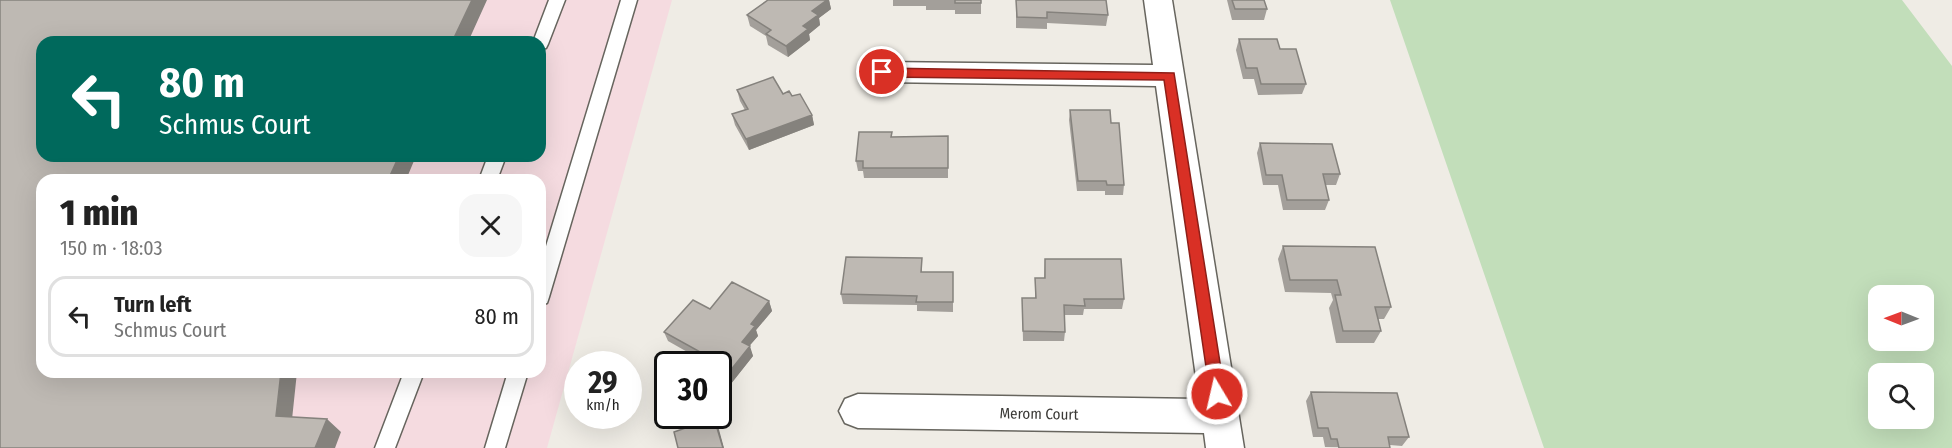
<!DOCTYPE html>
<meta charset="utf-8">
<style>
body{margin:0;font-family:"Fira Sans Condensed",sans-serif;background:#f6f6f6;color:#222;height:100vh;display:flex;flex-direction:column;font-size:22px;white-space:nowrap}
*{box-sizing:border-box;margin:0}
p{font-size:20px;color:#767676}
.icon{flex:none;width:33px;height:33px;fill:none;stroke:currentColor;stroke-width:2;stroke-linecap:round;stroke-linejoin:round}
.map{position:relative;flex:1;overflow:hidden}
.side{position:absolute;left:36px;top:174px;width:510px;height:204px;display:flex;flex-direction:column;background:#fff;border-radius:18px;box-shadow:0 6px 24px #0002}
.side>*{flex:none}
.guide{position:absolute;left:36px;top:36px;width:510px;height:126px;border-radius:18px;box-shadow:0 6px 24px #0002;background:#00695c;color:#fff;overflow:hidden}
.needle{width:39px;rotate:271deg}
.controls{position:absolute;left:1868px;top:285px;display:grid;gap:12px}
.controls a{display:grid;place-items:center;width:66px;height:66px;border-radius:12px;background:#fff;box-shadow:0 6px 24px #0002;font-size:30px}
.speed{position:absolute;left:564px;top:351px;display:flex;gap:12px;font-size:30px;font-weight:700;text-align:center}
.speed>*{display:grid;place-content:center;width:78px;height:78px;border-radius:50%;background:#fff;box-shadow:0 6px 24px #0002;line-height:1}
.speed small{font-size:15px;font-weight:400}
.speed .limit{border:3px solid #111;border-radius:9px;background:#fff;color:#111}
.pin{position:absolute;display:grid;place-items:center;width:51px;height:51px;color:#fff;margin:-26px;border:3px solid #fff;border-radius:50%;box-shadow:0 2px 6px #0007}
.me{position:absolute;width:66px;margin:-33px;rotate:351deg;stroke-linejoin:round;filter:drop-shadow(0 0 4px #0008)}
.turn{display:flex;align-items:center;gap:21px;height:126px;padding:0 24px;font-size:27px}
.turn .icon{width:78px;height:78px;stroke-width:2.5}
.turn b{display:block;font-size:42px;line-height:51px}
.round{display:grid;place-items:center;flex:none;width:63px;height:63px;border-radius:18px;background:#f6f6f6}
.headline{display:flex;align-items:center;justify-content:space-between;height:102px;padding:0 24px}
h1{font-size:36px;font-weight:800;line-height:45px}
ul{padding:0;list-style:none}
li{display:flex;align-items:center;gap:18px;height:81px;margin:0 12px 9px;padding:0 12px;border:3px solid #e0e0e0;border-radius:18px}
li div{flex:1}
li b{display:block;font-size:22px}
li em{font-style:normal}
.map>svg:first-child{display:block}
</style>
<div class="map">
<svg width="1952" height="448" viewBox="0 0 1952 448">
<rect width="100%" height="100%" fill="#efece5"/>
<!-- education -->
<path fill="#f5dbe0" fill-rule="evenodd" d="M0,0H672L547,448H0ZM42,42H540V156H42ZM42,180H540V372H42Z"/>
<!-- green -->
<path fill="#c2deba" fill-rule="evenodd" d="M1390,0H1902L1952,66V448H1544ZM1878,296H1923V340H1878ZM1878,374H1923V418H1878Z"/>
<g fill="none" stroke-linecap="round" stroke-linejoin="round">
<defs>
<path id="lane" d="M549,0H565L548,44L546,48L540,49V42H533Z
M621,0H637L549,297L547,303L540,305V266Z
M488,156H506L497,180H479Z
M404,372H424L395,448H375Z
M508,372H528L505,448H485Z"/>
<path id="street" d="M1144,0H1172L1244,448H1206L1204,433L858,428L845,423L839,411L845,399L858,394L1199,399L1156,86L882,82L872,79L867,72L872,65L882,62L1153,65Z"/>
</defs>
<!-- lane casing -->
<use href="#lane" stroke="#67655e" stroke-width="3"/>
<!-- street casing -->
<use href="#street" stroke="#67655e" stroke-width="3"/>
<!-- lane -->
<use href="#lane" fill="#fff" fill-rule="evenodd"/>
<!-- street -->
<use href="#street" fill="#fff" fill-rule="evenodd"/>
</g>
<!-- wall -->
<path fill="#a39f9a" d="M768,0H829L831,9L819,18L820,25L809,34L810,40L788,57L768,45L766,36L750,26L747,15Z
M893,0H981V14H955V10H926V6H893Z
M1016,0H1106L1108,15L1106,26L1047,23V29L1016,28Z
M1227,0H1264L1267,9L1264,20H1232Z
M1239,39L1280,49L1306,84L1302,94L1258,95L1254,79H1243L1236,50Z
M737,90L783,94L792,96L812,115L814,125L749,150L735,125L732,114L745,110L740,101Z
M1070,110L1111,123L1124,185L1123,195H1105V191H1077L1069,120Z
M892,132V137L948,136V178H864L863,171H858L856,161Z
M1260,143L1340,174L1336,185H1325L1329,200L1325,210H1283L1278,185H1263L1257,153Z
M1283,246L1391,307L1384,319H1378L1381,331L1374,343H1336L1329,308L1333,300L1331,293L1285,292L1278,259Z
M922,258V272H953V312L917,311V305L843,304L841,294Z
M1045,259L1124,299L1122,309H1084L1083,315H1064L1065,332L1064,341H1023L1022,298H1035V278H1044Z
M769,301L772,311L756,330L758,336L749,346L753,356L730,385L718,379V364H699L697,360L698,358L668,341L664,332L710,309Z
M1311,392L1409,437L1402,446L1390,445V448L1325,447L1323,437H1313L1306,401Z"/>
<!-- shaded-wall -->
<path fill="#85827d" d="M472,0H487L468,42H452Z
M827,0H829L831,9L819,18L820,25L809,34L810,40L788,57L786,46L803,26L812,11Z
M812,115L814,125L749,150L746,139Z
M399,156H416L406,180H388Z
M769,301L772,311L756,330L758,336L745,351L742,342L751,324Z
M750,346L753,356L730,385L726,376Z
M281,372H297L291,429L276,416Z
M714,418L718,426L724,448H723Z
M327,419L341,432L335,448H315Z"/>
<!-- building -->
<path fill="#beb9b3" stroke="#85827d" stroke-width="1.5" d="M0,0H472L452,42H42V156H399L388,180H42V372H281L276,416L327,419L315,448H0Z
M768,0H827L812,11L818,15L803,26L808,29L786,46L766,34L771,30L747,15Z
M955,0H981V3H955Z
M1016,0H1106L1108,15L1047,12V18L1017,17Z
M1232,0H1264L1267,9H1235Z
M1239,39H1277L1280,49H1296L1306,84H1261L1257,68H1246Z
M773,77L783,94L789,91L792,96L800,94L812,115L746,139L732,114L748,109L737,90Z
M1070,110H1110L1111,123H1119L1124,185H1107L1106,181H1078Z
M859,132H892L891,137L948,136V168H863V161H856Z
M1260,143L1332,144L1340,174H1323L1329,200H1287L1282,175H1266Z
M1283,246L1375,247L1391,307H1375L1381,331H1343L1335,295H1341L1337,280H1290Z
M846,257L922,258L921,272H953V302H916L917,296L841,294Z
M1045,259H1121L1124,299H1084L1085,306L1064,305L1065,332L1023,331L1022,298H1036L1035,278H1045Z
M732,282L769,301L751,324L755,326L742,342L750,346L726,376L718,372V364H706L697,360L702,353L664,332L693,300L710,309Z
M1311,392L1397,393L1409,437H1388L1390,448H1339L1337,439H1331L1328,428H1318Z
M714,418L723,448H678L674,432Z"/>
<!-- route -->
<path fill="#d93025" stroke="#8d1f18" stroke-width="1.5" d="M882,68L1174,73L1225,394L1223,399L1217,401L1212,399L1210,394L1164,80L882,77L876,72Z"/>
<g text-anchor="middle" dominant-baseline="central" stroke-width="4.5" stroke-linejoin="round" paint-order="stroke">
<!-- street labels -->
<g font-size="15" fill="#3a3936" stroke="#fff">
<text transform="translate(1039 414) rotate(1)">Merom Court</text>
</g>
</g>
</svg>
<div class="controls">
<a><svg class="needle" viewBox="-14 -14 28 28"><path d="M0-13l5 13h-10z" fill="#e53935"/><path d="M0 13l5-13h-10z" fill="#767676"/></svg></a>
<a><svg class="icon" aria-label="search" viewBox="0 0 24 24"><circle cx="10" cy="10" r="6"/><path d="M15 15l6 6"/></svg></a>
</div>
<div class="speed"><div>29<small>km/h</small></div><div class="limit">30</div></div>
<div class="pin" style="left:882px;top:72px;background:#d93025"><svg class="icon" aria-label="arrive" viewBox="0 0 24 24"><path d="M6 21V4h12l-3 4 3 4H6"/></svg></div>
<svg class="me" style="left:1217px;top:394px" viewBox="-20 -20 40 40"><circle r="17" fill="#d93025" stroke="#fff" stroke-width="3"/><path d="M0-11L8 9 0 5-8 9z" fill="#fff"/></svg>
<div class="guide">
<div class="turn"><svg class="icon" aria-label="left" viewBox="0 0 24 24"><path d="M17 20v-9H6M10 6l-5 5 5 5"/></svg><div><b>80 m</b>Schmus Court</div></div>
</div>
<section class="side">
<div class="headline"><div><h1>1 min</h1><p>150 m · 18:03</p></div><a class="round"><svg class="icon" aria-label="close" viewBox="0 0 24 24"><path d="M6 6l12 12M18 6L6 18"/></svg></a></div>
<ul>
<li><svg class="icon" aria-label="left" viewBox="0 0 24 24"><path d="M17 20v-9H6M10 6l-5 5 5 5"/></svg><div><b>Turn left</b><p>Schmus Court</p></div><em>80 m</em></li>
</ul>
</section>
</div>
